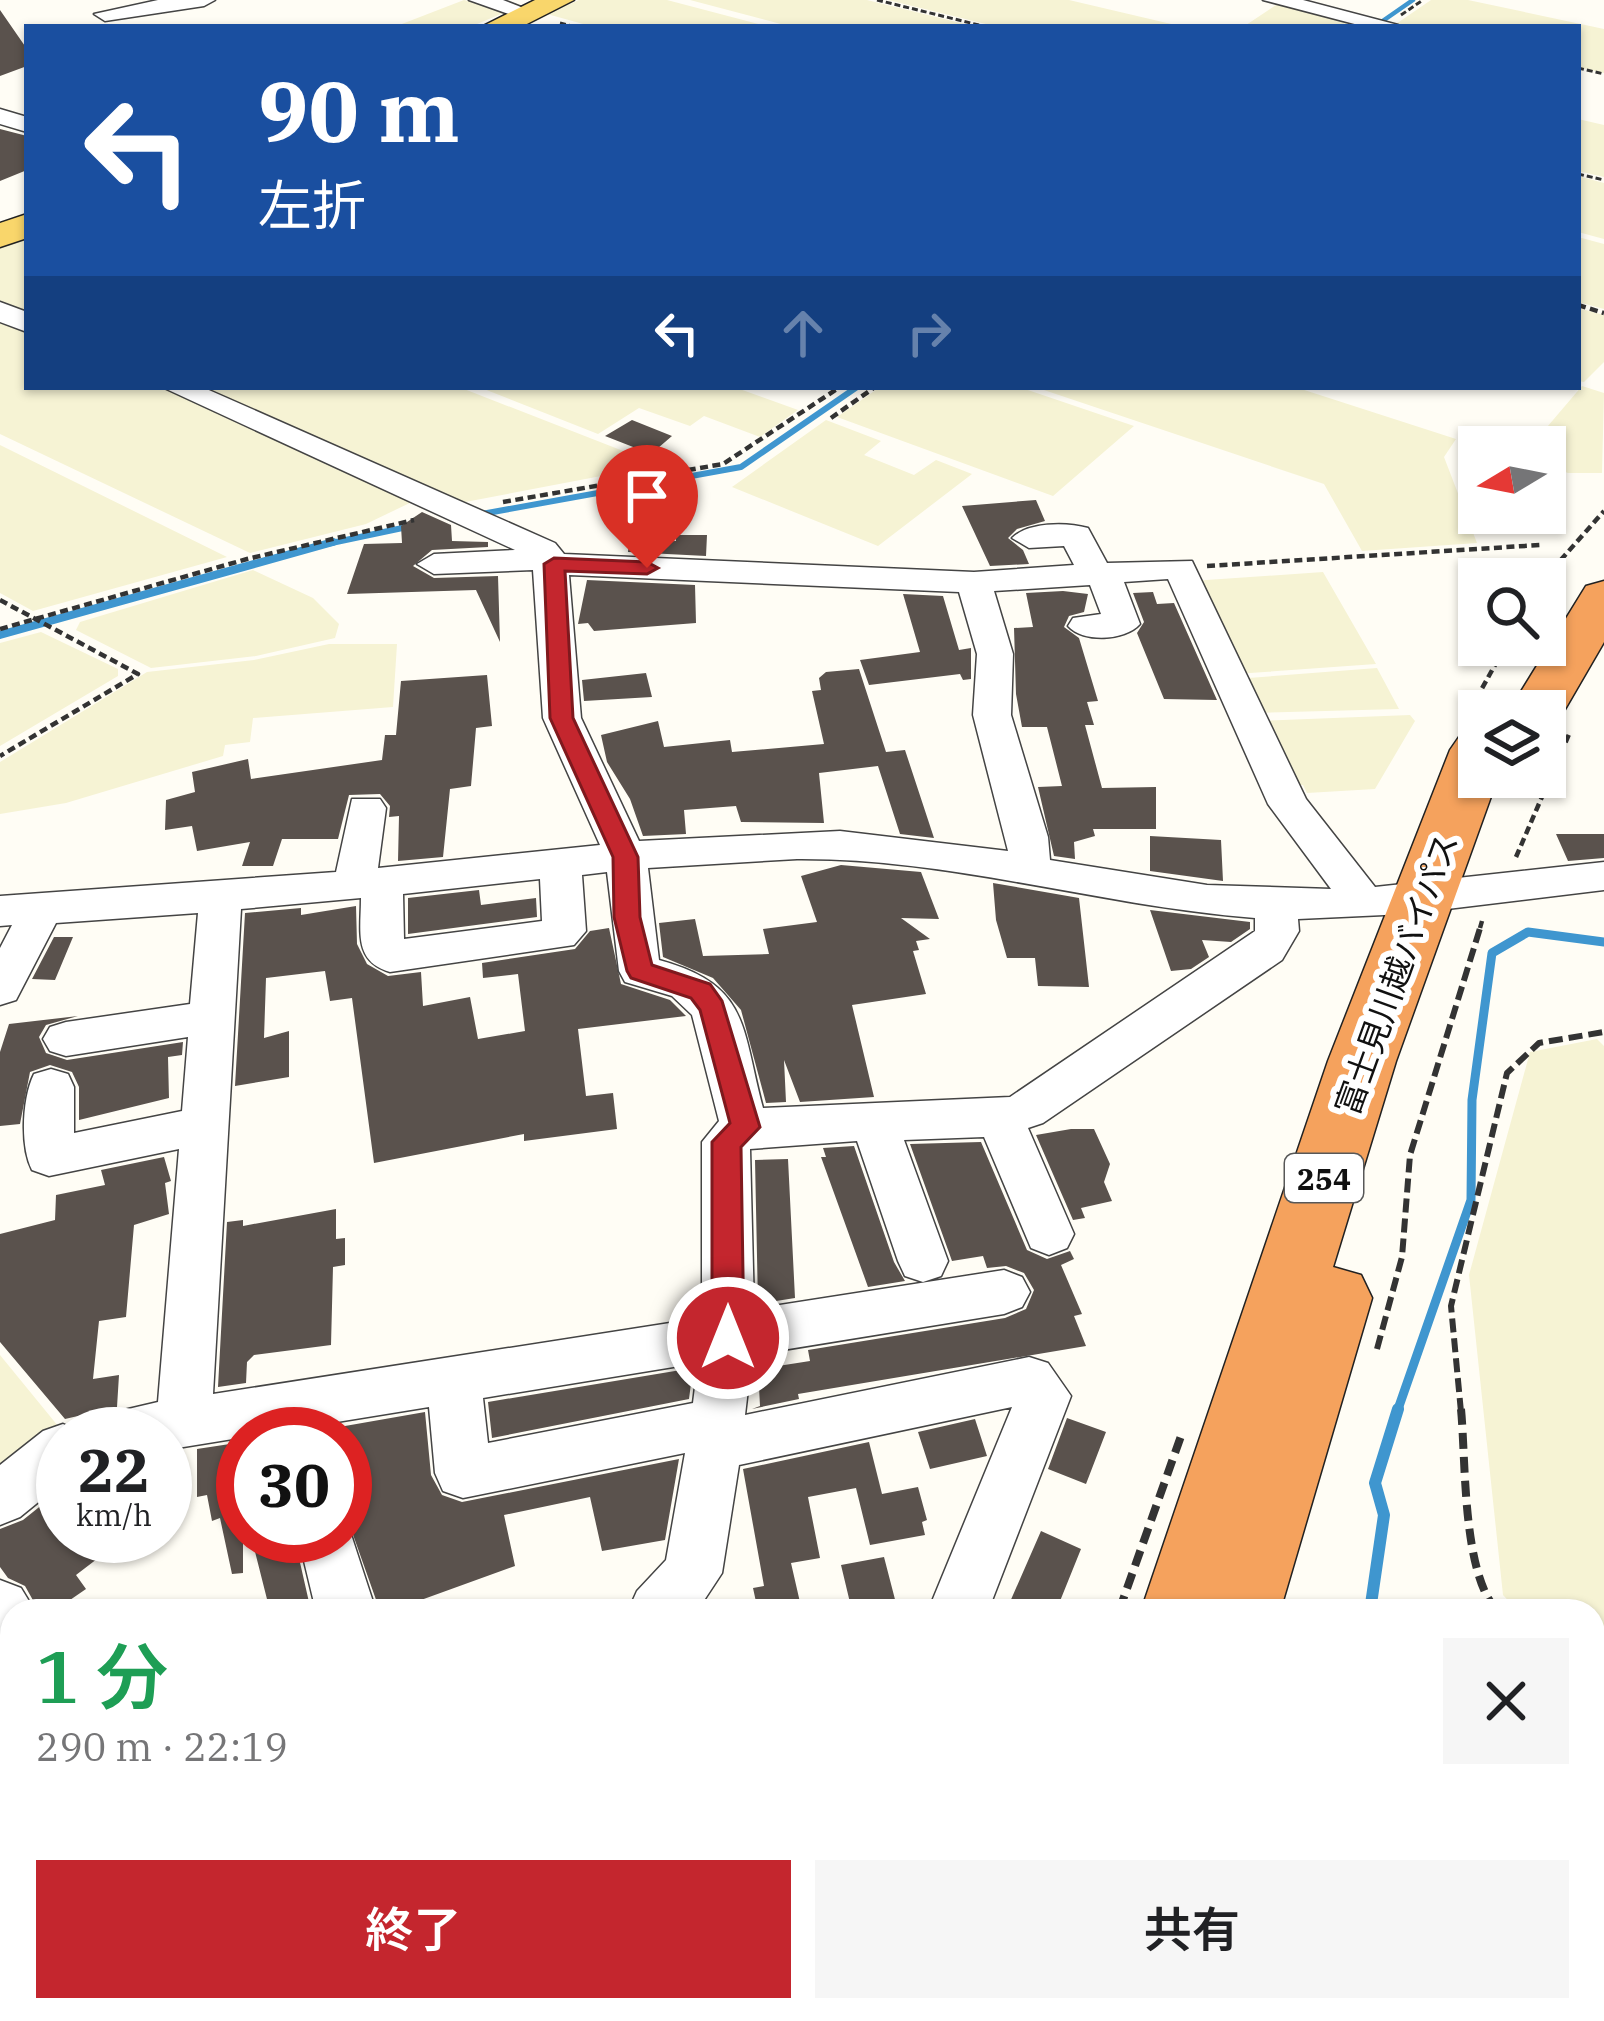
<!DOCTYPE html>
<html lang="ja">
<meta charset="utf-8">
<style>
body{margin:0;font-family:"IBM Plex Serif","Noto Sans JP",serif;background:#f6f6f6;color:#202124;height:100vh;display:flex;flex-direction:column;font-size:45px;white-space:nowrap}
*{box-sizing:border-box;margin:0}
p{font-size:39px;color:#757577}
.icon{flex:none;width:66px;height:66px;fill:none;stroke:currentColor;stroke-width:2;stroke-linecap:round;stroke-linejoin:round}
.map{position:relative;flex:1;overflow:hidden}
.sheet{position:absolute;left:0px;top:1599px;width:1605px;height:423px;display:flex;flex-direction:column;background:#fff;border-radius:36px 36px 0 0;box-shadow:0 3px 9px #0004}
.sheet>*{flex:none}
.top-card{position:absolute;left:24px;top:24px;width:1557px;height:366px;border-radius:0px;box-shadow:0 3px 9px #0004;background:#1a4fa0;color:#fff;overflow:hidden}
.needle{width:78px;rotate:260deg}
.controls{position:absolute;left:1458px;top:426px;display:grid;gap:24px}
.controls a{display:grid;place-items:center;width:108px;height:108px;border-radius:0px;background:#fff;box-shadow:0 3px 9px #0004;font-size:60px}
.speed{position:absolute;left:36px;top:1407px;display:flex;gap:24px;font-size:60px;font-weight:700;text-align:center}
.speed>*{display:grid;place-content:center;width:156px;height:156px;border-radius:50%;background:#fff;box-shadow:0 3px 9px #0004;line-height:1}
.speed small{font-size:30px;font-weight:400}
.speed .limit{border:18px solid #d22;background:#fff;color:#111}
.pin{position:absolute;display:grid;place-items:center;width:102px;height:102px;color:#fff;margin:-123px -51px;border-radius:50% 50% 50% 0;rotate:-45deg;box-shadow:0 0 12px #0007}
.pin .icon{rotate:45deg}
.me{position:absolute;width:132px;margin:-66px;rotate:0deg;stroke-linejoin:round;filter:drop-shadow(0 0 9px #0008)}
.turn{display:flex;align-items:center;gap:42px;height:252px;padding:0 36px;font-size:54px}
.turn .icon{width:156px;height:156px;stroke-width:2.5}
.turn b{display:block;font-size:84px;line-height:102px}
.lanes{display:flex;align-items:center;height:114px;padding:0 36px;background:#0003;justify-content:center;gap:60px;direction:ltr}
.lanes .off{opacity:.35}
.round{display:grid;place-items:center;flex:none;width:126px;height:126px;border-radius:0px;background:#f6f6f6}
.overview{display:flex;align-items:center;justify-content:space-between;height:204px;padding:0 36px}
h1{font-size:72px;font-weight:600;line-height:90px;color:#1e9e55}
.button{display:flex;gap:24px;margin-top:auto;padding:24px 36px}
.button a{flex:1;height:138px;border-radius:0px;background:#c4262e;color:#fff;font-size:48px;font-weight:600;line-height:138px;text-align:center}
.button a+a{background:#f6f6f6;color:#202124}
.map>svg:first-child{display:block}
</style>
<div class="map">
<svg width="1604" height="2021" viewBox="0 0 1604 2021">
<rect width="100%" height="100%" fill="#fffdf5"/>
<!-- farmland -->
<path fill="#f6f3d4" d="M464,0L508,11L470,27H394Z
M579,0H667L770,27H594L547,14Z
M690,0H867L977,27H792Z
M888,0H1069L1184,27H998Z
M1431,0H1468L1604,29V73L1578,67V27L1393,26Z
M1279,3L1363,21L1355,27H1243Z
M1578,119L1604,125V177L1578,171Z
M1578,176L1604,183V239L1578,232Z
M27,236V315L0,304V247Z
M1578,237L1604,244V309L1578,302Z
M1578,308L1604,315V362L1584,382L1578,381Z
M0,316L27,328V387H164L416,500L366,524L250,553L0,434Z
M1582,386L1604,393L1602,473H1568L1545,464V447H1530Z
M192,387H459L659,465L460,503Z
M479,387H734L798,410L760,437L704,416L690,426L639,408L598,434Z
M880,387H1019L1134,426L1053,496L837,417Z
M1035,387H1295L1456,439L1444,457L1477,543L1362,551L1324,484Z
M826,420L881,441L864,455L914,475L936,460L972,474L878,546L732,487Z
M0,445L227,557L33,611L0,593Z
M253,570L313,598L339,624L335,638L256,656L151,668L76,630L80,622Z
M1323,572L1376,664L1235,674L1192,581Z
M41,632L118,669V676L0,746V643Z
M329,644H397L393,707L253,718L250,742L225,745L223,756L66,803L0,814V762L147,672L254,660Z
M1377,668L1399,709L1255,713L1235,679Z
M1410,715L1415,721L1375,789L1307,793L1303,785L1286,786L1259,721Z
M1597,1039L1604,1046V1713L1593,1700V1611H1518L1503,1595L1469,1275L1530,1052Z
M0,1355L58,1426L0,1477Z
M411,2010H757L759,2021H394Z"/>
<g fill="none" stroke-linecap="round" stroke-linejoin="round">
<!-- stream-far4 -->
<path stroke="#3f96cf" stroke-width="4.5" d="M1374,27L1413,0"/>
<!-- stream-far3 -->
<path stroke="#3f96cf" stroke-width="6" d="M476,515L741,467L857,387
M322,545L412,526"/>
<!-- stream-far2 -->
<path stroke="#3f96cf" stroke-width="8" d="M0,635L333,542"/>
<!-- stream-far1 -->
<path stroke="#3f96cf" stroke-width="9" d="M1397,1412L1471,1200L1472,1100L1492,953L1528,932L1604,942"/>
<!-- stream -->
<path stroke="#3f96cf" stroke-width="12" d="M1370,1611L1384,1515L1375,1483L1398,1409
M1289,2021L1292,2010"/>
</g>
<!-- building -->
<path fill="#5a524d" d="M0,10L27,49V66L0,76Z
M0,129L27,136V170L0,181Z
M632,420L672,436L651,454L605,436Z
M1036,500L1045,521L1017,529L1008,538L1023,550L1029,564L990,566L962,506Z
M422,512L451,525L452,541L488,542V547L432,550L413,566L434,578L498,576L500,642L476,590L347,594L364,544L402,543L401,526Z
M676,535H707L706,556L628,552L629,542L676,541Z
M587,580L695,585L696,623L594,631L588,623L578,624Z
M1063,591L1088,594L1084,612L1069,616L1064,627L1079,638L1098,701L1087,702L1094,725H1085L1102,788L1156,787V829H1093L1095,836L1074,842L1075,859L1054,856L1038,787L1062,786L1047,727H1022L1016,694L1014,628L1033,627L1026,593Z
M1153,592L1157,604L1174,603L1217,700L1164,699L1137,633L1144,622L1133,593Z
M903,594L943,596L959,650L971,648V679L963,680L960,674L869,685L860,660L920,652Z
M859,669L886,752L905,750L934,838L900,834L878,766L819,773L824,823L741,822L736,806L684,810L686,834L643,836L630,799L607,762L601,735L658,721L664,747L730,740L732,752L824,744L812,691L821,690L819,678L826,672Z
M646,673L652,697L584,701L582,680Z
M487,675L492,726L476,728L471,786L450,789L443,857L398,861L399,816L389,817L390,806L380,794L349,795L338,839H282L273,866H242L250,842L197,851L192,826L165,830L166,800L195,792L192,772L248,759L251,779L382,760L385,735H396L401,681Z
M1556,834H1604V858L1568,861Z
M1150,836L1221,840L1223,881L1150,871Z
M841,865L921,872L939,919L901,918L930,939L916,941L919,950L913,951L926,994L852,1005L874,1097L800,1102L784,1060L786,1102L766,1103L741,1010L713,978L663,957L659,923L695,919L703,956L769,954L763,929L817,922L801,876Z
M993,883L1079,898L1089,987L1038,986L1035,958H1007L996,920Z
M479,890L481,905L536,898L537,917L408,934V898Z
M356,906L357,944L367,964L388,976L421,972L423,1006L470,997L478,1039L525,1031L518,974L483,978L482,963L575,949L590,931L609,928L621,984L670,1000L686,1016L578,1029L586,1096L613,1093L617,1129L524,1141V1134L374,1163L352,998L330,1001L325,971L266,978L264,1038L289,1031V1077L235,1086L245,913L301,908V915Z
M1150,910L1250,922V929L1231,942L1202,940L1209,957L1191,969L1171,971Z
M54,937H73L55,980L32,979Z
M78,1016L46,1025L39,1037L46,1053L67,1060L183,1042L182,1055L168,1057L169,1098L79,1120V1087L72,1072L50,1065L30,1072L20,1124L0,1126V1052L9,1024Z
M1071,1129H1094L1110,1164L1104,1182L1112,1201L1081,1208L1085,1218L1073,1220L1036,1135Z
M981,1142L1027,1250L1047,1259L1070,1251L1074,1259L1061,1265L1082,1314L1074,1316L1086,1346L798,1394L799,1399L752,1409L760,1406L758,1369L810,1361L808,1350L1005,1318L1026,1309L1034,1290L1024,1273L1006,1266L987,1268L983,1256L952,1261L910,1144Z
M854,1146L894,1262L905,1281L868,1287L821,1157H826L823,1148Z
M164,1157L171,1181L165,1183L169,1214L134,1225L126,1317L99,1321L93,1379L119,1375L117,1407L65,1419L0,1342V1234L55,1220L56,1195L105,1185L101,1170Z
M788,1159L795,1298L758,1304L755,1160Z
M336,1209V1239L345,1238V1265L333,1267L331,1345L254,1355L247,1362L246,1383L218,1387L227,1222L243,1220V1226Z
M693,1368L689,1399L492,1438L488,1402Z
M425,1412L431,1475L442,1495L462,1502L679,1459L665,1540L602,1551L590,1497L504,1515L515,1566L421,1600L424,1611H380L345,1512V1426Z
M1067,1418L1106,1432L1086,1484L1048,1469Z
M975,1419L987,1456L930,1469L918,1432Z
M243,1442V1573L232,1574L220,1518L212,1521L207,1495L197,1497V1449Z
M869,1442L882,1494L918,1487L927,1520L922,1522L925,1535L870,1545L856,1488L808,1497L820,1558L791,1563L802,1611H758L753,1588L764,1586L743,1469Z
M63,1488V1536H127L76,1575L86,1589L54,1611H39L25,1586L8,1578L0,1567V1529L23,1520Z
M1041,1531L1081,1549L1056,1611H1006Z
M251,1536H294L311,1611H270Z
M884,1557L898,1611H852L841,1565Z"/>
<g fill="none" stroke-linecap="round" stroke-linejoin="round">
<defs>
<path id="minor" d="M158,0H215L204,6L105,21L94,14Z
M469,0H503L539,14L528,21Z
M1263,0H1303L1398,25L1366,27Z
M0,109L27,117V132L0,124Z
M0,302L27,312V332L0,322Z
M162,387H202L555,543L564,554L974,572L1074,565L1064,546L1029,548L1012,538C1028,522 1066,522 1088,528L1107,563L1192,561L1306,799L1375,887L1604,862V890L1406,914L1298,919L1299,931L1282,960L1043,1123L1028,1128L1074,1234L1067,1248L1049,1255L1031,1248L984,1137L904,1140L948,1261L941,1276L923,1282L905,1276L898,1261L857,1141L750,1149L754,1309L1004,1270L1022,1277L1030,1292L1022,1307L1004,1314L752,1355L745,1415L1029,1357L1048,1363L1071,1396L988,1611H928L1012,1407L739,1465L722,1573L697,1611H628L637,1591L666,1560L685,1453L463,1498L443,1491L435,1473L429,1407L165,1450V1434H86L94,1417L158,1402L179,1149L49,1176L32,1170C20,1147 22,1098 34,1074L51,1069L68,1074L74,1087V1133L182,1111L188,1037L66,1056L50,1051L43,1039L50,1027L66,1022L190,1004L198,913L56,923L16,1000L0,1005V948L12,925L0,926V896L336,872L352,799H380L386,808L378,868L600,845L543,718L533,570L434,574L417,564L434,554L515,550ZM569,575L959,592L977,654L973,715L1008,851L840,831L639,841L581,718ZM1168,579L1268,804L1331,889L1207,885L1050,860L1048,837L1011,715L1013,654L994,591L1090,585L1101,614L1073,618L1068,626C1083,643 1125,641 1140,624L1124,582ZM797,859C953,858 1100,906 1255,918V931L1010,1097L763,1108C741,1026 750,985 659,960L648,868ZM607,872L619,971L625,982L672,996L692,1015L719,1121L702,1142V1318L213,1394L241,909L361,898C361,931 353,961 390,972L574,945L586,931L582,875ZM540,879L542,921L404,939L403,894ZM698,1363L693,1403L488,1443L483,1398Z
M63,1424L84,1434H63V1482L20,1517L0,1525V1465L43,1431Z
M345,1516L376,1611H316L298,1536H345Z
M0,1580L21,1588L35,1611H12V1655L0,1650Z
M12,1949V2010H96L95,2021H27V2013L0,2021V1954Z
M746,2010H814L816,2021H748Z"/>
<path id="major" d="M535,0H574L521,27H481Z
M27,214V238L0,247V223Z"/>
<path id="highway" d="M1604,581V642L1557,723L1545,726V711H1509L1586,586Z
M1479,732V777H1498L1396,1061L1333,1267L1361,1275L1372,1298L1280,1611H1141L1328,1061L1450,750L1459,737Z
M1001,2010H1162L1159,2021H997Z"/>
</defs>
<!-- minor casing -->
<use href="#minor" stroke="#444" stroke-width="3"/>
<!-- major casing -->
<use href="#major" stroke="#222" stroke-width="3"/>
<!-- highway casing -->
<use href="#highway" stroke="#222" stroke-width="3"/>
<!-- path-far3 -->
<path stroke="#333" stroke-width="3" stroke-dasharray="6 3" stroke-linecap="butt" d="M877,0L987,27
M1401,15L1423,0
M560,23L576,27
M1578,68L1604,74
M1578,174L1604,180"/>
<!-- path-far2 -->
<path stroke="#333" stroke-width="4.5" stroke-dasharray="8 4.5" stroke-linecap="butt" d="M1578,305L1604,313
M831,418L875,387
M503,502L723,464L840,387
M1207,566L1540,545
M1544,579L1604,511
M0,600L138,674L0,756
M0,629L247,559L414,520
M1464,721L1506,645
M1516,857L1570,732
M1480,928L1482,921"/>
<!-- path-far1 -->
<path stroke="#333" stroke-width="6" stroke-dasharray="14 6" stroke-linecap="butt" d="M1377,1349L1402,1257L1410,1155L1481,925
M1461,1412L1451,1306L1507,1073L1539,1043L1604,1032"/>
<!-- path -->
<path stroke="#333" stroke-width="8" stroke-dasharray="16 8" stroke-linecap="butt" d="M1461,1409C1466,1461 1462,1572 1497,1611
M1119,1611L1181,1436
M1593,1723L1604,1736
M975,2021L978,2010
M1183,2021L1186,2010
M1597,2021L1604,2003"/>
<!-- minor -->
<use href="#minor" fill="#fff" fill-rule="evenodd"/>
<!-- major -->
<use href="#major" fill="#f9d66b" fill-rule="evenodd"/>
<!-- highway -->
<use href="#highway" fill="#f5a25d" fill-rule="evenodd"/>
</g>
<!-- route -->
<path fill="#c4262e" stroke="#7f191e" stroke-width="3" d="M554,558L647,562L658,568L647,574L565,571L573,718L638,857L640,917L652,965L710,984L722,1001L760,1127L741,1147L744,1338L739,1347H717L712,1338V1142L730,1123L700,1010L691,998L631,978L627,971L614,917L613,857L550,718L544,564Z"/>
<g text-anchor="middle" dominant-baseline="central" stroke-width="12" stroke-linejoin="round" paint-order="stroke">
<!-- shield labels -->
<rect fill="#fff" stroke="#585858" stroke-width="3" x="1285" y="1154" width="78" height="48" rx="9"/>
<g font-size="30" font-weight="bold" fill="#111">
<text x="1324" y="1178">254</text>
</g>
<!-- street labels -->
<g font-size="33" fill="#111" stroke="#fff">
<text transform="translate(1396 974) rotate(-70)">富士見川越バイパス</text>
</g>
</g>
</svg>
<div class="controls">
<a><svg class="needle" viewBox="-14 -14 28 28"><path d="M0-13l5 13h-10z" fill="#e53935"/><path d="M0 13l5-13h-10z" fill="#757577"/></svg></a>
<a><svg class="icon" aria-label="search" viewBox="0 0 24 24"><circle cx="10" cy="10" r="6"/><path d="M15 15l6 6"/></svg></a>
<a><svg class="icon" aria-label="layers" viewBox="0 0 24 24"><path d="M12 4l9 5-9 5-9-5zM3 14l9 5 9-5"/></svg></a>
</div>
<div class="speed"><div>22<small>km/h</small></div><div class="limit">30</div></div>
<div class="pin" style="left:647px;top:568px;background:#d93025"><svg class="icon" aria-label="arrive" viewBox="0 0 24 24"><path d="M6 21V4h12l-3 4 3 4H6"/></svg></div>
<svg class="me" style="left:728px;top:1338px" viewBox="-20 -20 40 40"><circle r="17" fill="#c4262e" stroke="#fff" stroke-width="3"/><path d="M0-11L8 9 0 5-8 9z" fill="#fff"/></svg>
<div class="top-card">
<div class="turn"><svg class="icon" aria-label="left" viewBox="0 0 24 24"><path d="M17 20v-9H6M10 6l-5 5 5 5"/></svg><div><b>90 m</b>左折</div></div>
<div class="lanes"><svg class="icon" aria-label="left" viewBox="0 0 24 24"><path d="M17 20v-9H6M10 6l-5 5 5 5"/></svg><svg class="icon off" aria-label="ahead" viewBox="0 0 24 24"><path d="M12 20V5M6 11l6-6 6 6"/></svg><svg class="icon off" aria-label="right" viewBox="0 0 24 24"><path d="M7 20v-9h11M14 6l5 5-5 5"/></svg></div>
</div>
<section class="sheet">
<div class="overview"><div><h1>1 分</h1><p>290 m · 22:19</p></div><a class="round"><svg class="icon" aria-label="close" viewBox="0 0 24 24"><path d="M6 6l12 12M18 6L6 18"/></svg></a></div>
<div class="button"><a>終了</a><a>共有</a></div>
</section>
</div>
